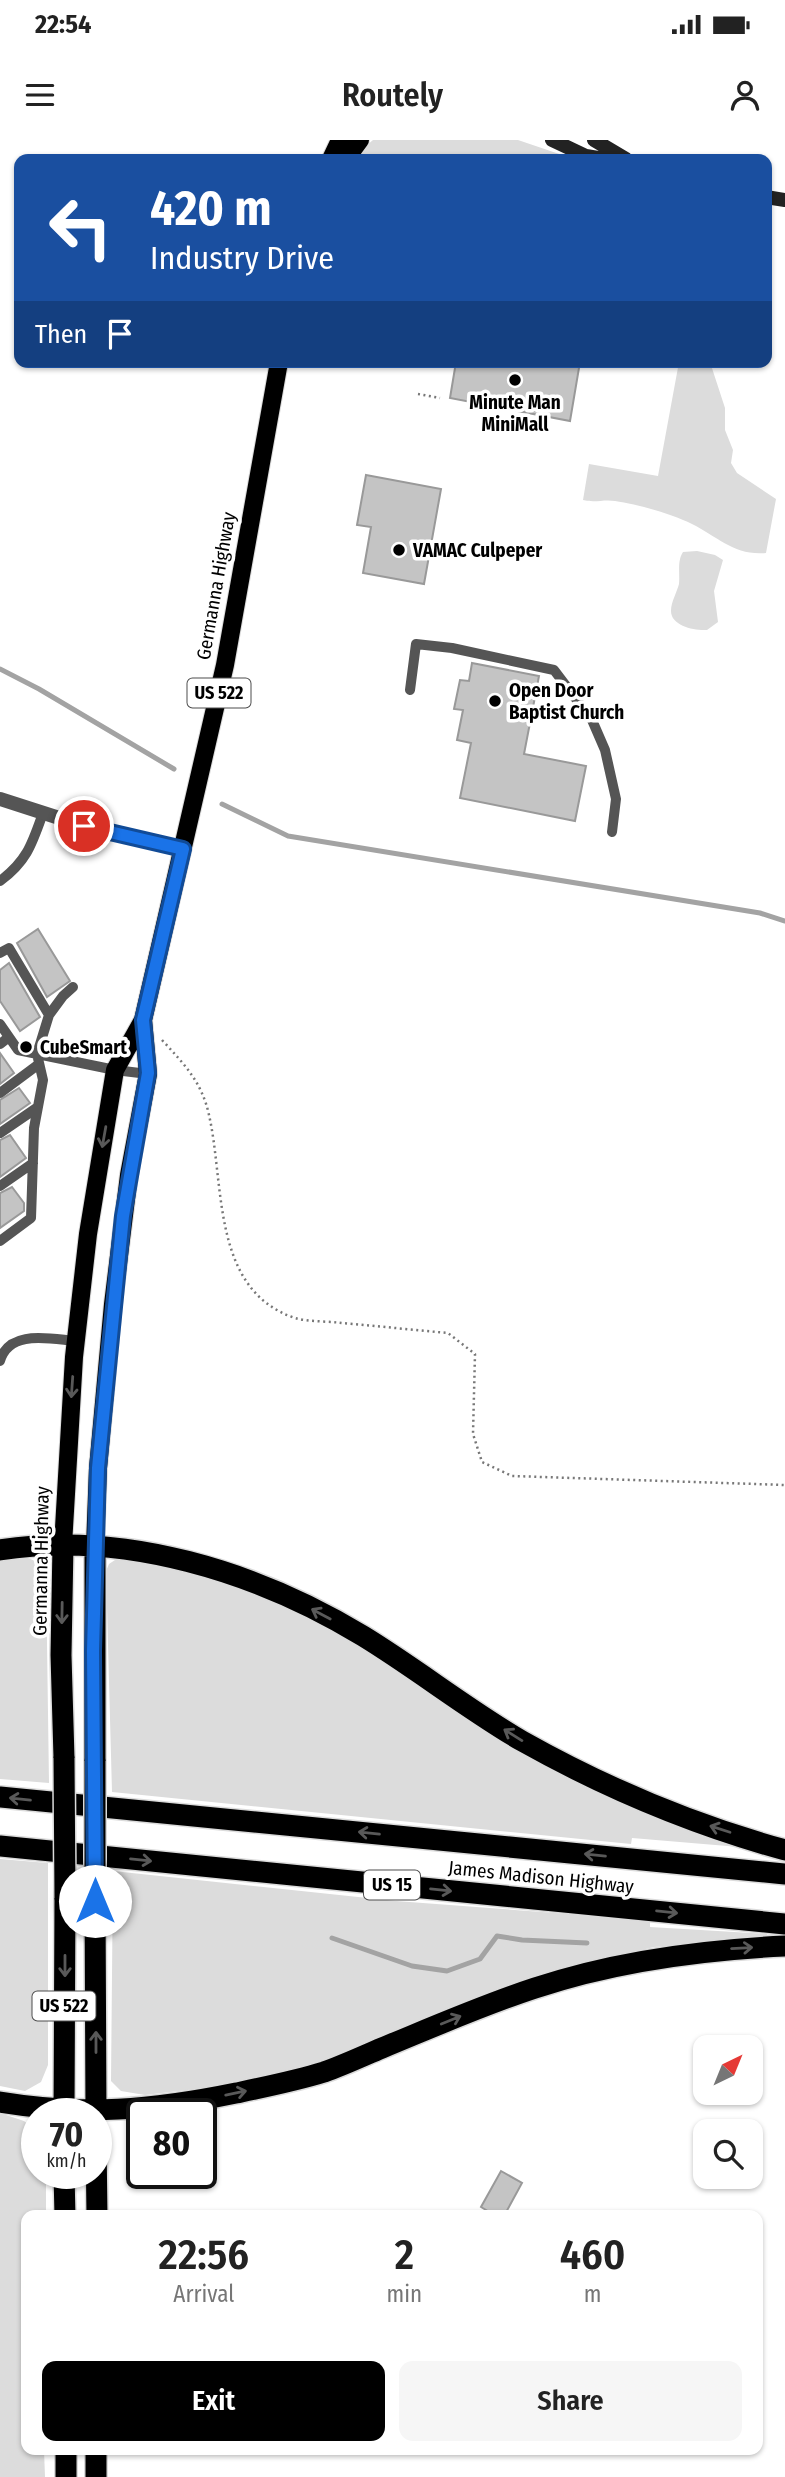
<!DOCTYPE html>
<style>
body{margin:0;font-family:"Fira Sans Condensed",sans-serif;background:#f6f6f6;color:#222;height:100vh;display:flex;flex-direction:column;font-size:26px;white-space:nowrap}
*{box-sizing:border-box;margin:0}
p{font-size:23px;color:#767676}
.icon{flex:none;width:38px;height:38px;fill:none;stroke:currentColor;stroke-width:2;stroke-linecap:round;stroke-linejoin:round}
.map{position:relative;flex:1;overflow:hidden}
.panel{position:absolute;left:21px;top:2070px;width:742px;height:245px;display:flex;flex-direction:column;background:#fff;border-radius:14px;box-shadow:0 2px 5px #0004}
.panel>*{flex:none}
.top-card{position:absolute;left:14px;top:14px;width:758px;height:214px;border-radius:14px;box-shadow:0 2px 5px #0004;background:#1a4fa0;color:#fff;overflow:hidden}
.needle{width:46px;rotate:43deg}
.controls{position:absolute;left:693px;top:1895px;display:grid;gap:14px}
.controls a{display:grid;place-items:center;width:70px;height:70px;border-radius:14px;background:#fff;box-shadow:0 2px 5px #0004;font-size:35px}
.speed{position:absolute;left:21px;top:1958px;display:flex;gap:14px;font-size:35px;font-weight:700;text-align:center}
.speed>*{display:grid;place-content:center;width:91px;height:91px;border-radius:50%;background:#fff;box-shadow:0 2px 5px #0004;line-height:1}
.speed small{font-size:18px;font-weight:400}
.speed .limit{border:4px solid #111;border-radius:10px;background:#fff;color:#111}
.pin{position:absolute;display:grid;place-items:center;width:60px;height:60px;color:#fff;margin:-30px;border:4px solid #fff;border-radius:50%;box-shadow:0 2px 7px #0007}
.me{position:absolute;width:77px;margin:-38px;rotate:0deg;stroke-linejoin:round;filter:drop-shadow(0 0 5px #0008)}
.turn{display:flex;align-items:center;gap:24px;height:147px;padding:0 21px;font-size:32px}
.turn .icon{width:91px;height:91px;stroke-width:2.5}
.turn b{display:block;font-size:49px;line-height:60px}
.then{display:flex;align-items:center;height:66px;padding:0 21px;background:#0003;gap:14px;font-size:26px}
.eta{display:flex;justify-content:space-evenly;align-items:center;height:119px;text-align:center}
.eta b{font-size:42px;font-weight:600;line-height:49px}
.cta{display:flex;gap:14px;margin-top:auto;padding:14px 21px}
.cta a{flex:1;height:80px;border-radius:14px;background:#000;color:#fff;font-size:28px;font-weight:600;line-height:80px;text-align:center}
.cta a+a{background:#f6f6f6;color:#222}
.status{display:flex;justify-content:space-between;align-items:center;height:49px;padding:0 35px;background:#fff;direction:ltr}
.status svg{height:19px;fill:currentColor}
header{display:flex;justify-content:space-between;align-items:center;height:91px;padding:0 21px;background:#fff;font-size:32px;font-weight:600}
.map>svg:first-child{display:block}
</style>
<div class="status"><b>22:54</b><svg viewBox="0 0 49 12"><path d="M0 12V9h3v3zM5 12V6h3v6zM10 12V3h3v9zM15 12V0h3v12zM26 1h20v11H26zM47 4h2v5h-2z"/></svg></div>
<header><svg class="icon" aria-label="menu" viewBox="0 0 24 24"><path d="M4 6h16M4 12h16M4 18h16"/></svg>Routely<svg class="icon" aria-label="person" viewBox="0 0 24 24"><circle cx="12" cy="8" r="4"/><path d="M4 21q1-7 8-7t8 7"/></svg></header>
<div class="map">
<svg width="785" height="2337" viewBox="0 0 785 2337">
<rect width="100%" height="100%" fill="#fff"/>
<!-- green -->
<path fill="#dcdcdc" d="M373,0H518L574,19H351Z
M679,222H710L725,268V290L733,310L731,323L737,333L776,359L766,413C735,416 718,397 692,384C672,374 637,364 615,361C604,359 595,363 583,360L589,324L658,336Z
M697,411L715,415L723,420L714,451L718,482L707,490C695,491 671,486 671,471C671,462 677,452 679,444C680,433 677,421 683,412Z
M0,1417C19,1417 36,1414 46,1434L49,1643L0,1639Z
M115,1420H131L197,1433L235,1444L302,1470L470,1573L751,1708L632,1698L631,1704L112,1652L106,1431L109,1424Z
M0,1719L48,1723V1925L41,1942L25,1951L0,1946Z
M113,1731L396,1761L650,1780V1787L767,1794L766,1799L654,1807L586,1823L333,1919L255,1942L145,1955L121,1951L111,1941Z
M0,1973L24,1981L37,1992V2034H46V2075L26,2076V2310H44L45,2337H0Z"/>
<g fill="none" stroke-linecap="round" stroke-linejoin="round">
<!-- stream -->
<path stroke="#a3a3a3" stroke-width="5" d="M0,529L39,549L174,629
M222,664L288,696L760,773L785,781
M332,1798L412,1826L447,1831L480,1819L497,1796L522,1800L587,1803"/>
</g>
<!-- building -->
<path fill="#c4c4c4" stroke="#999" stroke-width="2" d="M456,222H580L570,281L450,258Z
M366,335L441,349L424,444L363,433L371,387L357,385Z
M472,523L539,536L524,614L586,626L575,681L460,658L471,603L457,600L463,570L454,569L460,540L469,541Z
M38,789L70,841L47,857L17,803Z
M9,823L40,877L20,891L0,861V830Z
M0,913L14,933L0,944Z
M19,948L30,963L0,984V960Z
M10,995L26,1018L0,1037V1000Z
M12,1047L24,1063V1071L0,1088V1053Z
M501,2031L522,2043L504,2076H496L481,2067Z"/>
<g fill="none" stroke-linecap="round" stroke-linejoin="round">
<defs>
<path id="primary" d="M331,19L340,0
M346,19L360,0
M63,1405L74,1217L88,1094L115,930L143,880L225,525L279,222
M95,1406L98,1328L113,1164L129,1035L148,934L143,880"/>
<path id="highway" d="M63,1405L61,1515L64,1618
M95,1406V1621
M0,1410C123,1390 258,1432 363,1496C417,1529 467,1569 522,1601C604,1647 694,1685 785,1710
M0,1657L785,1734
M0,1706L785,1784
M95,1761L96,1974
M0,1962C84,1976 153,1970 236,1953C265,1947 295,1941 324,1932C344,1925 363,1916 382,1908C433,1887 483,1865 535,1848C616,1821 701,1810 785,1806
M64,1974L65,1758
M96,2001L97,2076
M64,2034L65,2076
M66,2310V2337
M96,2337V2310"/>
</defs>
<!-- primary casing -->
<use href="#primary" stroke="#dbdbdb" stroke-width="20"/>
<!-- highway casing -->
<use href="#highway" stroke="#dbdbdb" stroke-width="24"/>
<!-- path -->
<path stroke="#777" stroke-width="2.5" stroke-dasharray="2 3.5" stroke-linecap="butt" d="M418,254L440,258
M162,900C184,924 202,942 209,975C225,1045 211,1150 295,1178C309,1182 327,1181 342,1183C378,1186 413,1190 448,1193L475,1214L473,1294L482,1322L512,1336L785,1345"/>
<!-- lane -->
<path stroke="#555" stroke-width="10" d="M410,550L416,504L452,508L554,530L592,580L605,610L616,659L612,692
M0,741C27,721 32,704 43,673
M0,813L9,808L49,875
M0,884L18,910L115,930L148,934
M0,904L9,897
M0,953L39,924
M0,993L38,967
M0,1046L33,1023
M0,1101L31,1078L34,988L43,940L37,914L49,875L63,856L73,847
M0,1221C9,1189 50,1199 76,1201"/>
<!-- street -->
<path stroke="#555" stroke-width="14" d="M0,659L84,686L183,709"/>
<!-- secondary -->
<path stroke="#222" stroke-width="14" d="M552,0L586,16L604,19
M594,0L626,19
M766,57L785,60"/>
<!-- primary -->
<use href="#primary" stroke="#000" stroke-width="18"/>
<!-- highway -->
<use href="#highway" stroke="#000" stroke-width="21"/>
<defs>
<path id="highway-bridge" d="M64,1618L65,1758
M95,1761V1621"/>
</defs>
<!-- highway-bridge casing -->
<use href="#highway-bridge" stroke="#dbdbdb" stroke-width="24" stroke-linecap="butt"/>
<!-- highway-bridge -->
<use href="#highway-bridge" stroke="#000" stroke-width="21"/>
</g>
<!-- one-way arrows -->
<defs><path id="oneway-shaft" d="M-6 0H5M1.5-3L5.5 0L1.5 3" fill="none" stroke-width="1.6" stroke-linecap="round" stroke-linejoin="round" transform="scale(1.75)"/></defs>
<g stroke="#595959">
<use href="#oneway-shaft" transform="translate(104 997) rotate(100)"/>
<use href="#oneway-shaft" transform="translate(72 1247) rotate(94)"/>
<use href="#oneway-shaft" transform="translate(62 1473) rotate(91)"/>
<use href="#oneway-shaft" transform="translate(321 1474) rotate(-152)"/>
<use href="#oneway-shaft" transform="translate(513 1595) rotate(-148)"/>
<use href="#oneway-shaft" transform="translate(20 1659) rotate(-174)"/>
<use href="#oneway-shaft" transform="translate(720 1689) rotate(-162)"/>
<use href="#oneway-shaft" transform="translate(369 1693) rotate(-174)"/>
<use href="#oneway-shaft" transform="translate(595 1715) rotate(-174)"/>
<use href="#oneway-shaft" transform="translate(141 1720) rotate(6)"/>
<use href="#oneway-shaft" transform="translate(441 1750) rotate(6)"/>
<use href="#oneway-shaft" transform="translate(667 1772) rotate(6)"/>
<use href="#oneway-shaft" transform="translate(742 1808) rotate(-3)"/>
<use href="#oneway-shaft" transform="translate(65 1826) rotate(90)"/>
<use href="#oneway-shaft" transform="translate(451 1880) rotate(-22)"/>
<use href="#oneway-shaft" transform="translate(96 1902) rotate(-90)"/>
<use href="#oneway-shaft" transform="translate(236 1953) rotate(-12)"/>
</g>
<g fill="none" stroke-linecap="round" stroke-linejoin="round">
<defs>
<path id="route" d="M84,686L183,709L143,880L148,933L123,1076L98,1328L93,1511L95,1761"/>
</defs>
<!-- route casing -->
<use href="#route" stroke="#114b97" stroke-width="18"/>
<!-- route -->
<use href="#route" stroke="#1a73e8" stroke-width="12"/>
</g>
<!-- markers -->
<g fill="#000" stroke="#fff" stroke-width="2.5">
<circle cx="515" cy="240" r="7"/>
<circle cx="399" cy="410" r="7"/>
<circle cx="495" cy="561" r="7"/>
<circle cx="26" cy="907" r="7"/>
</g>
<g text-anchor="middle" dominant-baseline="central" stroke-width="7" stroke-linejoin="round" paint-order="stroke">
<!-- shield labels -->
<g fill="#fff" stroke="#4c4c4c" stroke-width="2">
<rect x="187.5" y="538.5" width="63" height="29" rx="5"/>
<rect x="364" y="1730.5" width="56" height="29" rx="5"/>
<rect x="32.5" y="1851.5" width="63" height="29" rx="5"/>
</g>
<g font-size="18" font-weight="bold" fill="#000">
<text x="219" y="553">US 522</text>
<text x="392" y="1745">US 15</text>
<text x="64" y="1866">US 522</text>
</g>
<!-- poi labels -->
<g font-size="19" font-weight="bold" fill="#000" stroke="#fff" text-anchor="start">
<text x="515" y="262" text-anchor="middle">Minute Man<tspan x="515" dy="22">MiniMall</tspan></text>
<text x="413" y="410">VAMAC Culpeper</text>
<text x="509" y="550">Open Door<tspan x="509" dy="22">Baptist Church</tspan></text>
<text x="40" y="907">CubeSmart</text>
</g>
<!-- street labels -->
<g font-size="19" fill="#000" stroke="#fff">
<text transform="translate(216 446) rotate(-80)">Germanna Highway</text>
<text transform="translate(41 1421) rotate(-89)">Germanna Highway</text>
<text transform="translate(541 1737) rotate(6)">James Madison Highway</text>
</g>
</g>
</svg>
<div class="controls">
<a><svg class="needle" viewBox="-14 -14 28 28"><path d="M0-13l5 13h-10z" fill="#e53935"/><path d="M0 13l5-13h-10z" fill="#767676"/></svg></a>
<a><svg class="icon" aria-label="search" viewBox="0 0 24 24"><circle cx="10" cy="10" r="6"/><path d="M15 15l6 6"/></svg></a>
</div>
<div class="speed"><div>70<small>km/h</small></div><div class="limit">80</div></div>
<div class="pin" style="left:84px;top:686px;background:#d93025"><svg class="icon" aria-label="arrive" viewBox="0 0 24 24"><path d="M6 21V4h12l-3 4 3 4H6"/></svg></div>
<svg class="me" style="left:95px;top:1761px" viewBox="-20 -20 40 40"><circle r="19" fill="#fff"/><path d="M0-13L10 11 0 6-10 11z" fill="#1a73e8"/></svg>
<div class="top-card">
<div class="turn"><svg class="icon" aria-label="left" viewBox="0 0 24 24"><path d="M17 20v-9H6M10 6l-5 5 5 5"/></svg><div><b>420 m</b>Industry Drive</div></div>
<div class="then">Then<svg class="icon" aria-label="arrive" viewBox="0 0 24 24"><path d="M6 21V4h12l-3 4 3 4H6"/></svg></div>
</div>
<section class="panel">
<div class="eta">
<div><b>22:56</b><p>Arrival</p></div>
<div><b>2</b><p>min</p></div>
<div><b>460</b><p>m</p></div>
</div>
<div class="cta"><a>Exit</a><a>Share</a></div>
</section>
</div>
